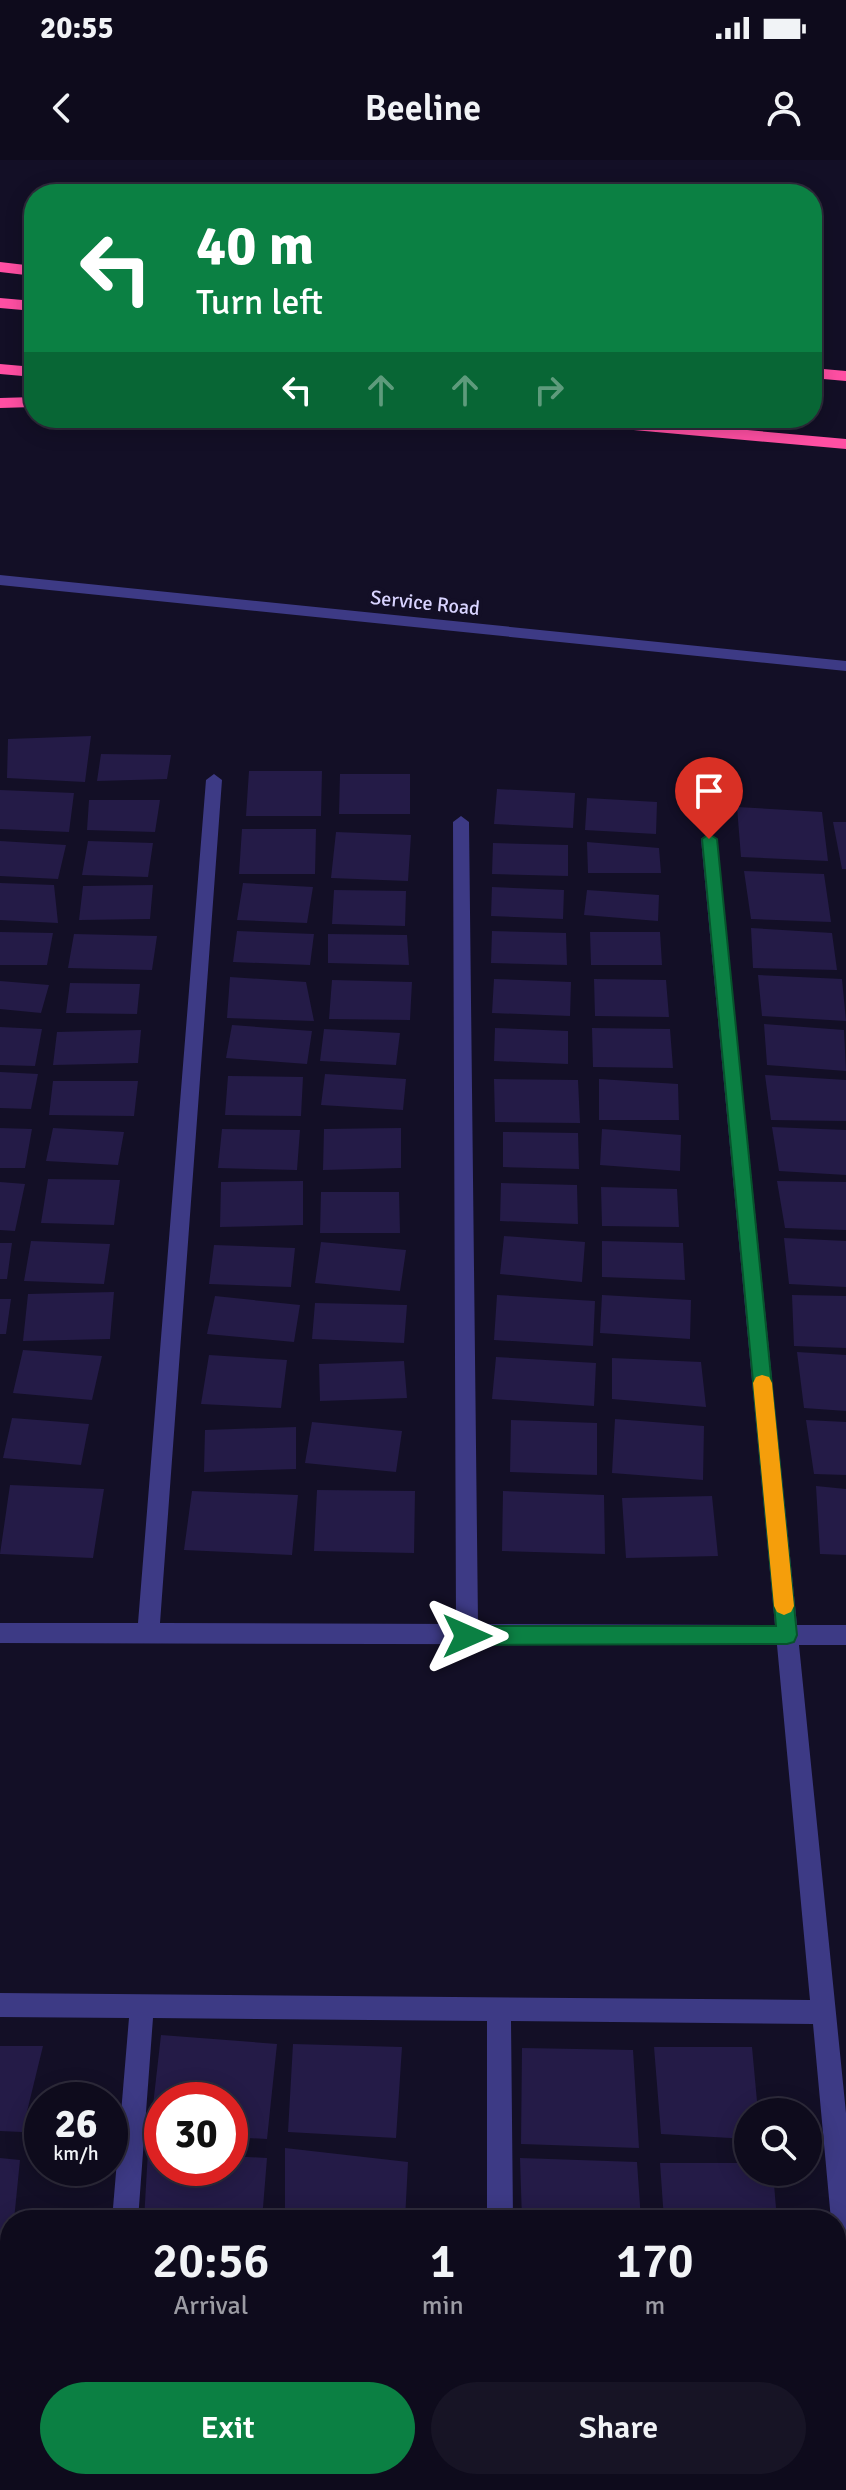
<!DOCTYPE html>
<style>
body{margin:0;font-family:Signika,sans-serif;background:#171425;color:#f1f3f6;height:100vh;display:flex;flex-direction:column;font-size:30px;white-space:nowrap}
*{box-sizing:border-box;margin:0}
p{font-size:26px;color:#9b9ba3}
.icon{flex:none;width:44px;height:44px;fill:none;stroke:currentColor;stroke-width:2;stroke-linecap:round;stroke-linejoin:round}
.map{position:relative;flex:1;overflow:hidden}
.sheet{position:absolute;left:0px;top:2050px;width:846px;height:280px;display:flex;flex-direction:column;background:#0e0b1c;border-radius:32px 32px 0 0;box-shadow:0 4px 20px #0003,0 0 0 2px #2e2b3b}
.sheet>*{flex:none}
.guide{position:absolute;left:24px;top:24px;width:798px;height:244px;border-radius:32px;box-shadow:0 4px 20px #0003,0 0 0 2px #2e2b3b;background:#0b8043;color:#fff;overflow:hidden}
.controls{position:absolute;left:734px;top:1938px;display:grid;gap:16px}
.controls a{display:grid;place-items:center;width:88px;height:88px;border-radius:50%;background:#0e0b1c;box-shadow:0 4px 20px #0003,0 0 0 2px #2e2b3b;font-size:40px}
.speed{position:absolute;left:24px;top:1922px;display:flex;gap:16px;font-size:40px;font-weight:700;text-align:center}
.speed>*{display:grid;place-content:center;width:104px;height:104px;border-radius:50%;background:#0e0b1c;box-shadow:0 4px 20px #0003,0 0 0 2px #2e2b3b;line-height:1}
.speed small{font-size:20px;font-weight:400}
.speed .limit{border:12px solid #d22;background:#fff;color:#111}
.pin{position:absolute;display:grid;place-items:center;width:68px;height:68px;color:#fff;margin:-82px -34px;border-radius:50% 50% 50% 0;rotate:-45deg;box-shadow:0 0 8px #0007}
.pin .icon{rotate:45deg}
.me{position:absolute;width:88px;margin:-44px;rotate:90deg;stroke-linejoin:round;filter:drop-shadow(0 0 6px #0008)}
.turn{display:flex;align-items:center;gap:28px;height:168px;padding:0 40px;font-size:36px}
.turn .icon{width:104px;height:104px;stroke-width:2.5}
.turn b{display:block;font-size:56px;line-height:68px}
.lanes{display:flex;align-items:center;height:76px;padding:0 40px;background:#0003;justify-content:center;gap:40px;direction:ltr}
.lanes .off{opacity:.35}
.eta{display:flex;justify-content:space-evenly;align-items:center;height:136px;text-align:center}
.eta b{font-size:48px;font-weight:600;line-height:56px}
.button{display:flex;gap:16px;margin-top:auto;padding:16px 40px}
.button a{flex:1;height:92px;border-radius:48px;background:#0b8043;color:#fff;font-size:32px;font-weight:600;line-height:92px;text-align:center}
.button a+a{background:#171425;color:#f1f3f6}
.status{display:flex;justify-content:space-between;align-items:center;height:56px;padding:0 40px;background:#0e0b1c;direction:ltr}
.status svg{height:22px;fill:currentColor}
header{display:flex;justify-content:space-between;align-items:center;height:104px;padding:0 40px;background:#0e0b1c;font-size:36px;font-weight:600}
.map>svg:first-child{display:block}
</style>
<div class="status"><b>20:55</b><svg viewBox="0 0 49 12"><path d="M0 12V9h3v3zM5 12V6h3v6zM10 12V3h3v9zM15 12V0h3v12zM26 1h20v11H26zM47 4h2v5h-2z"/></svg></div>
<header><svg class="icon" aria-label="back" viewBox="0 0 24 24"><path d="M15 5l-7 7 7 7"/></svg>Beeline<svg class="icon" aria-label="person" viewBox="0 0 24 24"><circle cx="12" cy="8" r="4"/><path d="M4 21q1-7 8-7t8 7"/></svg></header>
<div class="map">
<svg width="846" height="2330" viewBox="0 0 846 2330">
<rect width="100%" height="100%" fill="#130f26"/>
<!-- building -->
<path fill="#241b47" d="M91,576L85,622L7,618L8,579Z
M101,594L171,595L167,619L97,621Z
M249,611H322L321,656H246Z
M340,614H410V654H339Z
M497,629L575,633L573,668L494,664Z
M0,630L74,633L69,672L0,669Z
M587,638L657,642L656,674L585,670Z
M89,640H160L155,672L87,670Z
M737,647L822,652L828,701L741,697Z
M833,662H846V709H842Z
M242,669H316L315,714H239Z
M336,672L411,675L408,721L331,718Z
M0,681L66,685L58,719L0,716Z
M88,681L153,683L148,717L82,715Z
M587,682L659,688L661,713H588Z
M493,683L568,685V716L492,714Z
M744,711L824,714L831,762L751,759Z
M0,723L54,725L58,763L0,760Z
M243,723L313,727L307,763L237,760Z
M153,725L150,759L79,760L83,726Z
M492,727L564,730L563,759L491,756Z
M334,730L406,731L405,766L332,764Z
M587,730L659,735L658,761L584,755Z
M751,768L832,773L837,810L753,808Z
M237,771L314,774L310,805L233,802Z
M492,771L566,773L567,805L491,803Z
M0,772L53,773L47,805H0Z
M590,772H660L662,805H591Z
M74,774L157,776L152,810L68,808Z
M328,774L407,775L409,805L328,803Z
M758,815L842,819L846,861L762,856Z
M230,817L306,822L314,861L227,858Z
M494,819L571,822L570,856L492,853Z
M594,819L666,820L669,857L595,856Z
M332,820L412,822L410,860L329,859Z
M0,821L49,825L41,853L0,849Z
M70,823L140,824L137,854L66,853Z
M764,864L844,870L846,911L767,905Z
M232,865L312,871L307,904L226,898Z
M0,867L42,869L35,906L0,905Z
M495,868L568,871V904L494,901Z
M592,868L670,869L673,908L593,907Z
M324,869L400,873L396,905L320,901Z
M141,870L138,903L53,905L57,872Z
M0,912L38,914L31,949L0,948Z
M325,914L406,919L403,950L321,945Z
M765,915L846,920V961L771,960Z
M228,916L303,917L301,956L225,955Z
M494,919L578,920L580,963L495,962Z
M599,919L678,924L679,960H599Z
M53,921H138L134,956L49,955Z
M772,967L846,970V1015L779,1011Z
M0,968L32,969L25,1008H0Z
M53,968L124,972L118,1005L46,1001Z
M401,968V1008L323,1010L324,969Z
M222,969L300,970L297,1010L218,1008Z
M602,969L681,975L680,1011L600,1005Z
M503,972L578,973L579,1009L503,1007Z
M48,1019L120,1020L114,1065L41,1063Z
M303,1021V1065L220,1067L221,1022Z
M777,1021L846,1022V1070L785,1068Z
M0,1022L25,1024L15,1071L0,1070Z
M501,1023L577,1025L578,1064L500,1061Z
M601,1027L677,1029L679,1067L602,1066Z
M321,1032H399L400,1073H320Z
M504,1076L585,1082L582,1122L500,1114Z
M784,1078L846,1081V1127L789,1124Z
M31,1081L110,1084L104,1124L24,1121Z
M602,1081L683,1083L685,1120L602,1117Z
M321,1082L406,1090L400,1131L315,1123Z
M0,1083H12L7,1119H0Z
M214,1085L295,1088L291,1127L209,1124Z
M114,1132L110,1179L23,1181L28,1134Z
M497,1135L595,1141L593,1186L494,1180Z
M602,1135L691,1140L690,1179L600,1173Z
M792,1135L846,1136V1188L794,1186Z
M215,1136L300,1145L294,1182L207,1174Z
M0,1139H11L6,1174H0Z
M315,1143L407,1145L404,1183L312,1179Z
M23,1190L102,1196L92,1240L13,1233Z
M797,1192L846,1195V1251L804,1248Z
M209,1195L287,1200L281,1248L201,1244Z
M496,1197L596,1203L594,1246L492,1239Z
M612,1198L701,1202L706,1247L612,1239Z
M404,1201L407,1238L320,1241L319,1204Z
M12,1258L89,1264L81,1305L3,1298Z
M615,1259L704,1266L703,1320L612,1313Z
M511,1260L597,1263V1315L510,1312Z
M806,1260L846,1262V1315L814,1314Z
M312,1262L402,1271L396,1312L305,1303Z
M296,1267V1309L204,1312L205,1270Z
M10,1325L104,1329L93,1398L0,1394Z
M816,1326L846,1329V1395L820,1394Z
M317,1330L415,1331L414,1393L314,1391Z
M192,1331L298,1335L292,1395L184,1390Z
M503,1331L604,1335L605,1394L502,1391Z
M712,1336L718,1396L626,1398L622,1338Z
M161,1875L277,1884L267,1979L230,1977V1940H162V1973L150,1972Z
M293,1884L402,1887L396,1978L288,1972Z
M0,1886H43L22,1972L0,1971Z
M654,1887H752L758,1952H748V1979L661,1974Z
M522,1888L633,1890L639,1988L521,1984Z
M285,1988L408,2002L405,2060H285Z
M148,1991L162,1992V2008H230V1996L267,1998L262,2060H144Z
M0,1998L20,2000L14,2060H10V2088H0Z
M520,1998L637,2002L641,2060H522Z
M660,2003H748V2012H773L777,2060H664Z
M0,2120L10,2121V2148L1,2193Z
M127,2320H247L246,2330H126Z
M279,2320H393L392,2330H278Z
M534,2320H656V2330H534Z
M676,2320H786L787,2330H677Z"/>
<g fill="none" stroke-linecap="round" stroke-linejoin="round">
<!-- minor -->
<path fill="#3d3a85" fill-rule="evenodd" d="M0,415L846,501V511L0,425Z
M214,614L222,620L160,1463L456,1464L453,662L461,656L469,662L478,1464L775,1465L701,679L709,673L717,679L797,1465H846V1485H799L846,1953V2093L837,2089L836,2060H831L813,1864L511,1861L513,2060H487V1861L153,1858L138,2060H112L129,1858L0,1857V1833L810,1840L777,1485L0,1483V1463H138L206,620Z
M90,2320H118L117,2330H89Z
M486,2320H514V2330H486Z"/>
<!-- motorway -->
<path fill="#ff4fa3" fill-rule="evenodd" d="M0,102L34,106V116L0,112Z
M0,138L34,141V151L0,148Z
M0,204L34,207V217L0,214Z
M812,208L846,211V221L812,218Z
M34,237V247L0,248V238Z
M547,258H614L846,279V289L556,263Z"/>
</g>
<!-- route -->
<path fill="#0b8043" stroke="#07532c" stroke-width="2" d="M709,674L717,679L797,1475L794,1482L787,1484L467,1485L460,1482L457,1476L460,1469L467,1466H776L702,679Z"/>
<!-- slow -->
<path fill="#f59e0b" d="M762,1215L769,1217L772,1223L794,1446L791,1452L784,1455L777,1452L774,1446L753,1223L756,1217Z"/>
<g text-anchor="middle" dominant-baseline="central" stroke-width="8" stroke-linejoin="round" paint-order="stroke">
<!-- far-street labels -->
<g font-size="20" fill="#d9d4ff" stroke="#130f26">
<text transform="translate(425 443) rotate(6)">Service Road</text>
</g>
</g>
</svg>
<div class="controls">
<a><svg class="icon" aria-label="search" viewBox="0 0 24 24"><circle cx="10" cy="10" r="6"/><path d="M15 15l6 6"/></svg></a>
</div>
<div class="speed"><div>26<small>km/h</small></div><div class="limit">30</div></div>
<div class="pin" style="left:709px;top:679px;background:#d93025"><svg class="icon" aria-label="arrive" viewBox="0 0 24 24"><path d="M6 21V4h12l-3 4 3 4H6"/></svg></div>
<svg class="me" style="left:467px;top:1476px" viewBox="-20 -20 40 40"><path d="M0-17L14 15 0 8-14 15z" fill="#0b8043" stroke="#fff" stroke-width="4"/></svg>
<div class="guide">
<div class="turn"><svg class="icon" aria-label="left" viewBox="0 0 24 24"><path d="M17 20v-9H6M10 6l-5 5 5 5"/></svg><div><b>40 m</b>Turn left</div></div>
<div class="lanes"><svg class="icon" aria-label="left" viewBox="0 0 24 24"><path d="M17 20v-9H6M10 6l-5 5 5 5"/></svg><svg class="icon off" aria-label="ahead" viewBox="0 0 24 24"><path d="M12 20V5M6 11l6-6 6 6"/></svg><svg class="icon off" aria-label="ahead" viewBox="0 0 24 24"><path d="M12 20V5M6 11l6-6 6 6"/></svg><svg class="icon off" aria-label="right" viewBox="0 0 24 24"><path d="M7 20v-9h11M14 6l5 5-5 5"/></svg></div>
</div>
<section class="sheet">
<div class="eta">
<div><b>20:56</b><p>Arrival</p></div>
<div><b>1</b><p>min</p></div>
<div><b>170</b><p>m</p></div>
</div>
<div class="button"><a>Exit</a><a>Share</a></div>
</section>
</div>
